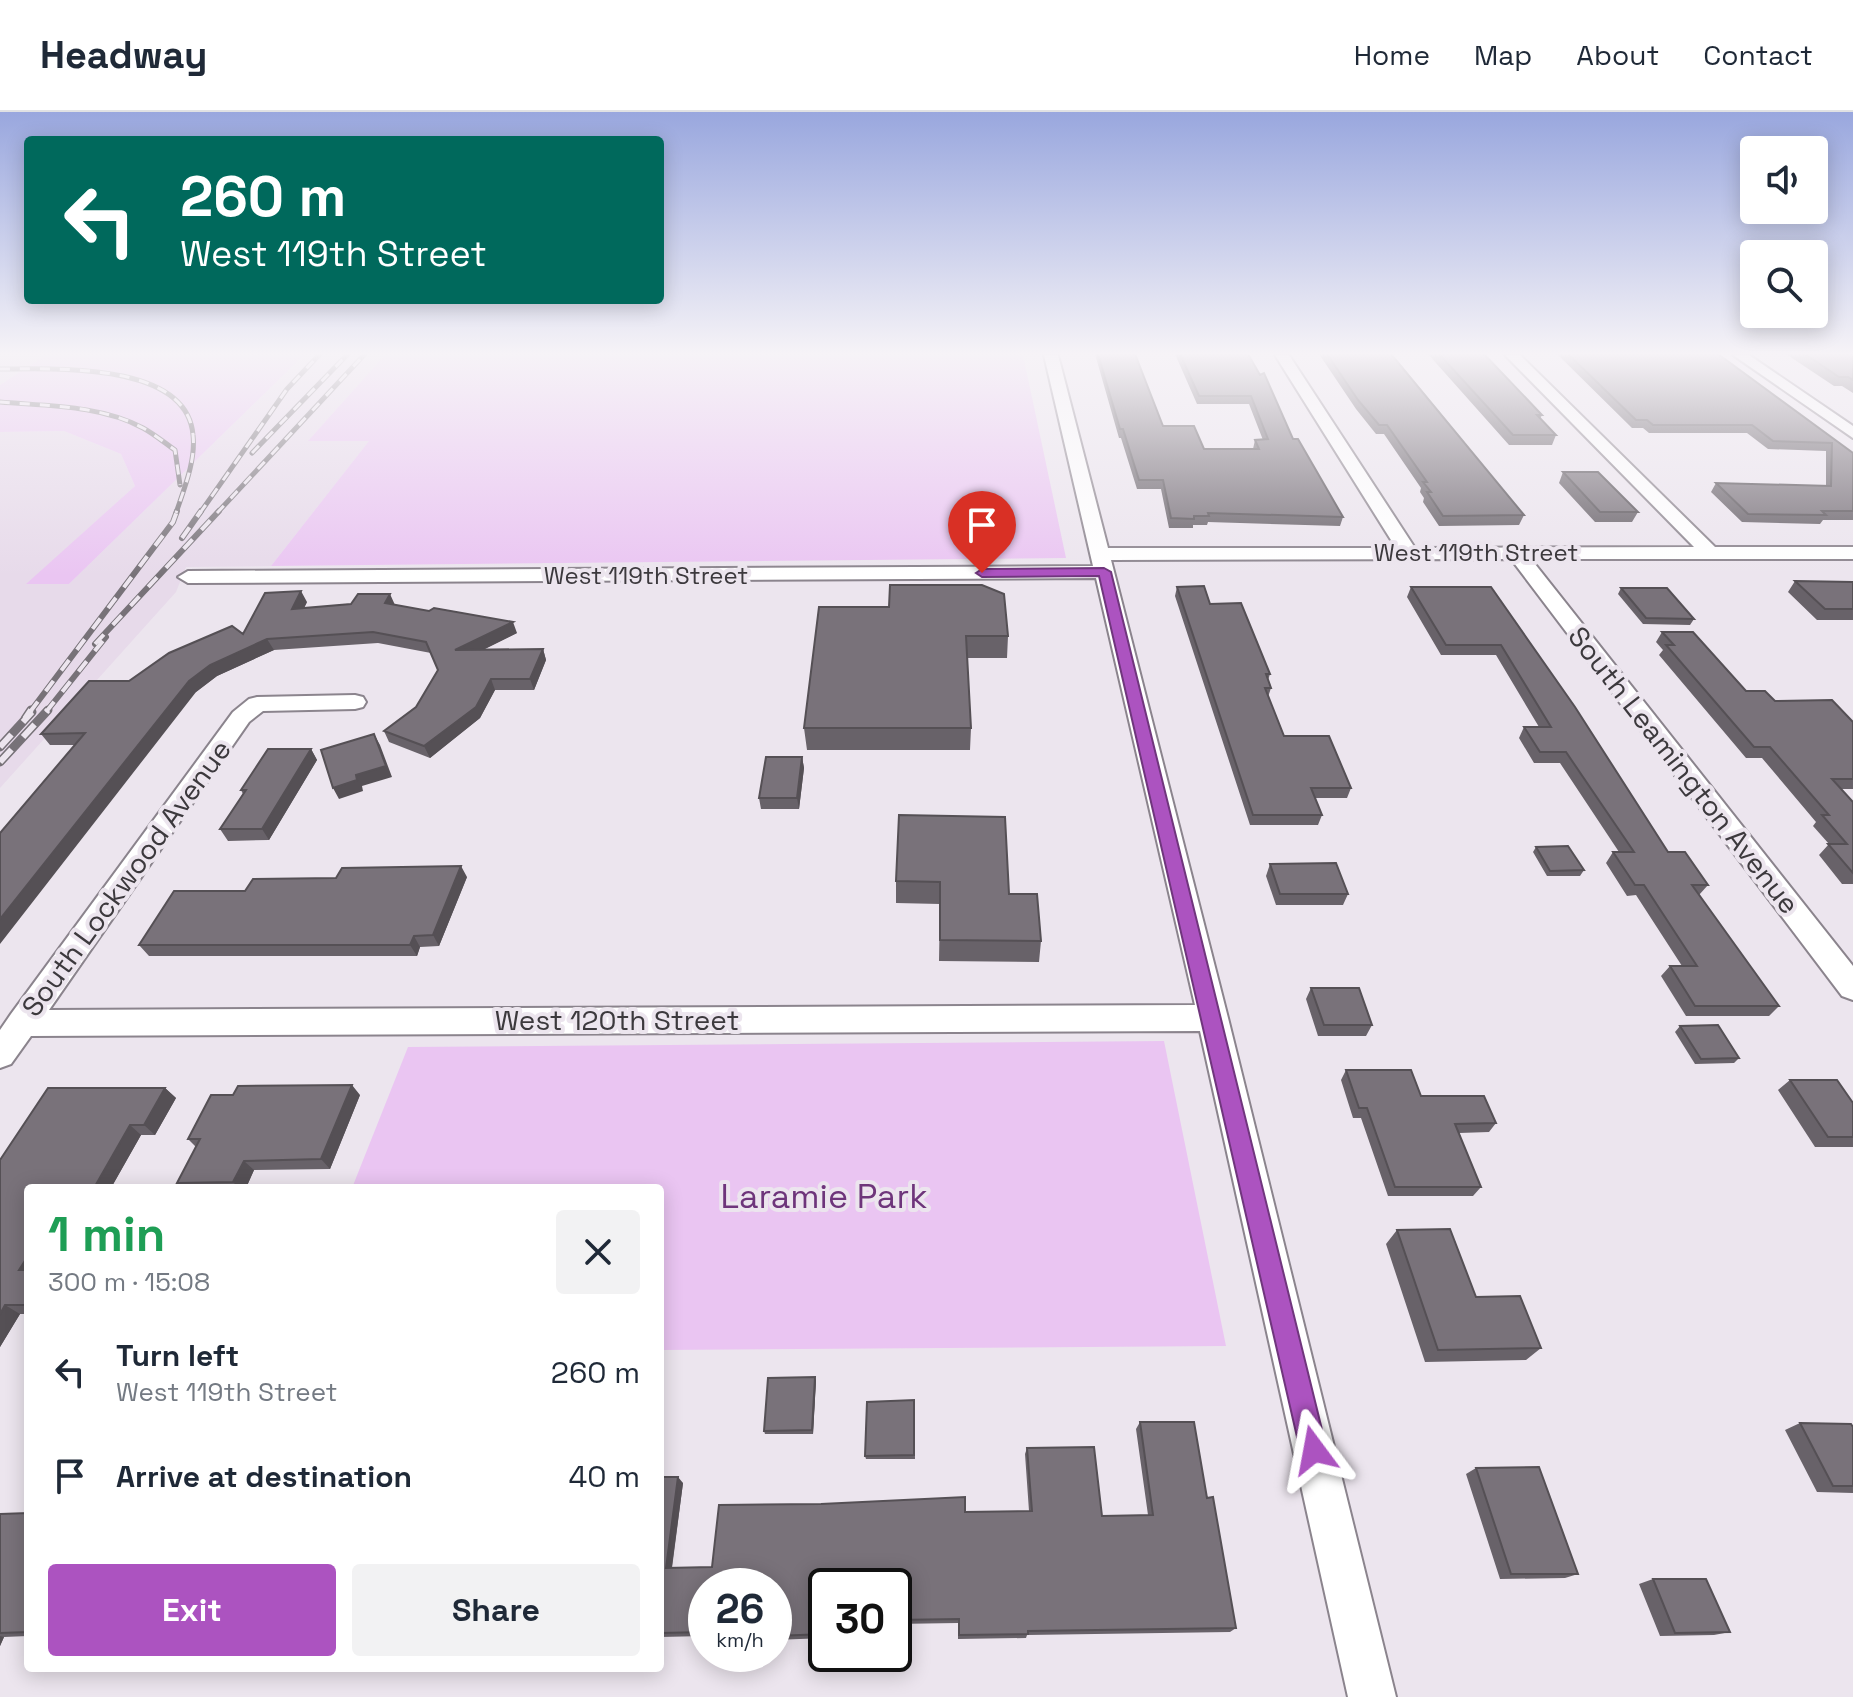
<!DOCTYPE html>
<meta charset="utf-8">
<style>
body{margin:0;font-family:"Space Grotesk",sans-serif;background:#f2f2f3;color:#1f2937;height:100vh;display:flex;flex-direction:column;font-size:30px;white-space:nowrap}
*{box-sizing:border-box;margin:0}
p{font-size:26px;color:#747a83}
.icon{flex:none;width:44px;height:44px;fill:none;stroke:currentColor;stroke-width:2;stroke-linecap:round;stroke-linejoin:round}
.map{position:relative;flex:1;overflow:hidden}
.sheet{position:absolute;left:24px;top:1072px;width:640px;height:488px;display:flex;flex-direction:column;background:#fff;border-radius:8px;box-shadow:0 4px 20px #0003}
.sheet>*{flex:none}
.guide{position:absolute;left:24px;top:24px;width:640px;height:168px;border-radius:8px;box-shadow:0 4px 20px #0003;background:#00695c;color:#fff;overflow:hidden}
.buttons{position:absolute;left:1740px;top:24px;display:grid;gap:16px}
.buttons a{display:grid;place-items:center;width:88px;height:88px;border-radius:8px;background:#fff;box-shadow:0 4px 20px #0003;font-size:40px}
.speed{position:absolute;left:688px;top:1456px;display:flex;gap:16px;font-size:40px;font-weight:700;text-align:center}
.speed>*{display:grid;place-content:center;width:104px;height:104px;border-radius:50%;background:#fff;box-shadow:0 4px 20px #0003;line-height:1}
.speed small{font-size:20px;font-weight:400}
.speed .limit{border:4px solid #111;border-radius:12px;background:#fff;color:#111}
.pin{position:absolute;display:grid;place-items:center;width:68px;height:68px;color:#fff;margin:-82px -34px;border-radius:50% 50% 50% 0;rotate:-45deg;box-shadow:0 0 8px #0007}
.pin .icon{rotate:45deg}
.me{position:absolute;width:88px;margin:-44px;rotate:347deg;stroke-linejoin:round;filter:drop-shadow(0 0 6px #0008)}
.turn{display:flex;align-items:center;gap:28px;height:168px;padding:0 24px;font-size:36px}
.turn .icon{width:104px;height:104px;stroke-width:2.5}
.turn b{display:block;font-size:56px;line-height:68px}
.round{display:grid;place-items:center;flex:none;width:84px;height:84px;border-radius:8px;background:#f2f2f3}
.overview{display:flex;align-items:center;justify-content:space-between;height:136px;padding:0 24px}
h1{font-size:48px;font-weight:700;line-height:60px;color:#1e9e55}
.action{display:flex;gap:16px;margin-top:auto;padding:16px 24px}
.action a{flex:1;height:92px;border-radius:8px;background:#ac53c0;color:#fff;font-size:32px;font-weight:700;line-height:92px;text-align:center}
.action a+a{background:#f2f2f3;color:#1f2937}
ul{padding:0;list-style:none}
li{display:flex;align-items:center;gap:24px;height:104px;padding:0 24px}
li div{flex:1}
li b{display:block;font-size:30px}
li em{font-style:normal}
header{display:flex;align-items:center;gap:48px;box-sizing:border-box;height:112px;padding:0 40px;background:#fff;border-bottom:2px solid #e0e1e3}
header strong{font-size:38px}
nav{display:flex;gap:44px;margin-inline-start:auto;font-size:28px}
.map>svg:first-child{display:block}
</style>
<header>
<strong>Headway</strong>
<nav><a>Home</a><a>Map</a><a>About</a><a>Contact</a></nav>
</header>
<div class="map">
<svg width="1853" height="1585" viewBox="0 0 1853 1585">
<rect width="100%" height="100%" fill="#ece5ee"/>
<!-- built -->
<path fill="#e7daea" d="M0,243H46L0,273Z
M304,243H385L309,328H370L271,454L186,455L176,480L0,676V320L64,319L121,342L135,374L27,472H69Z"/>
<!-- green -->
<path fill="#eac5f2" d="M46,243H304L69,472H26L135,374L121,342L64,319L0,320V273Z
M385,243H1023L1066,446L271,454L369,329H308Z
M1164,929L1226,1234L660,1238V1076H352L408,935Z"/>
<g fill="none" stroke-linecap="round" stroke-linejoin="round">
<defs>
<path id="minor" d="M1044,243H1058L1108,436H1396L1275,243H1289L1415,436L1694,435L1505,243H1520L1715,435H1853V447H1531L1853,854V888L1842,884L1511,447L1111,448L1228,906L1396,1585H1348L1200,919L31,924L11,952L0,956V918L11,902L233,600L249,587L257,585L355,583L363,585L366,590L363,595L355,597L263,599L249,610L49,898L1195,893L1096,466L188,471L178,465L188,459L1093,454Z
M1733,243H1749L1853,314V326Z"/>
</defs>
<!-- minor casing -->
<use href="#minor" stroke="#8b848d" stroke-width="4"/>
<!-- minor -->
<use href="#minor" fill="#fff" fill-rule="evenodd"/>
<defs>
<path id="rail-far2" d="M0,257C52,257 187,249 193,323C196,348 184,377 176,401
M0,290C46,294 101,293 143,316C154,322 165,331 175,338L180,373
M252,341L347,243
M200,401L287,277L319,243
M217,401L364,243"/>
<path id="rail-far1" d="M182,426L201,399
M95,532L219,399
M30,600L173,410L177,399
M46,600L106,525"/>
<path id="rail" d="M25,607L31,598
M0,635L32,600
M0,650L48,598"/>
</defs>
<!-- rail-far2 casing -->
<use href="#rail-far2" stroke="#777278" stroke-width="5"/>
<!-- rail-far1 casing -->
<use href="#rail-far1" stroke="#777278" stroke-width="6"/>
<!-- rail casing -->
<use href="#rail" stroke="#777278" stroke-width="9"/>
<!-- rail-far2 -->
<use href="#rail-far2" stroke="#ece5ee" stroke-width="3" stroke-dasharray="10" stroke-linecap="butt"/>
<!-- rail-far1 -->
<use href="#rail-far1" stroke="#ece5ee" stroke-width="4" stroke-dasharray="13" stroke-linecap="butt"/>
<!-- rail -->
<use href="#rail" stroke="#ece5ee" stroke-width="6" stroke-dasharray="17" stroke-linecap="butt"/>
</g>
<!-- wall -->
<path fill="#686269" d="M1095,242H1135L1163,314L1204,337H1253L1255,328H1263L1249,292H1197L1175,242H1248L1293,327L1343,405L1340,414L1208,410L1207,413H1193V416H1169L1161,377H1137L1121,326H1119Z
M1319,242H1392L1524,403L1519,413L1439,414L1423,390L1424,386L1420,380L1421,376L1384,322H1376L1356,297Z
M1428,242H1484L1542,303L1540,307L1556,323L1552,333H1509Z
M1557,242H1718L1853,341V408H1823L1820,412L1742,410L1711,380L1716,371L1826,374V339L1768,337L1747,321H1649L1643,316H1632Z
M1786,242H1853V281L1842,274H1834Z
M1563,360L1638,400L1632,410H1595L1559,371Z
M1795,469L1853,470V508H1817L1788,480Z
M1177,475L1210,492L1270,562L1268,568L1271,576L1268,585L1284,624L1351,676L1347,686H1315L1322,703L1318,713H1250L1175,484Z
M1411,475H1491L1668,740L1708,773L1699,783L1779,894L1769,904H1686L1661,864L1670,854H1682L1636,783L1627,784L1606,751L1613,740H1619L1560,651H1534L1519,626L1524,615H1539L1496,543H1441L1407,485Z
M1621,476L1694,507L1690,513L1643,512L1618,482Z
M307,490L304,496L395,493L517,521L483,538L543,537L546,548L534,578H495L480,606L430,646L389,630L384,619L416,595L438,558L431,541L378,531L274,538L217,564L196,580L75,633H50L41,622L129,569L243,522Z
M819,495L1008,524L1007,546H967L971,616L970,638H807L804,616Z
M1662,520L1746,579L1775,589L1853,610V677H1841L1853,690V772H1842L1819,743L1829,732L1813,714L1816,710L1762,646H1746L1659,543L1663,538L1656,530Z
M311,637L317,648L269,728L228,729L220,717L243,682L241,678Z
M802,645L804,656L799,697H761L759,686Z
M899,703L1009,782L1041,829L1039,850L939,849L940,792L896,791V769Z
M1536,735L1584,758L1580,764H1547L1533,740Z
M1270,752L1348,782L1343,793H1276L1266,764Z
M467,765L439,834L420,835L417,844H149L139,833L245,779Z
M1311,876L1372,913L1366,924H1318L1306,887Z
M1680,914L1739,946L1734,951L1695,952L1675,920Z
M1346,958L1421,984L1496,1011L1489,1020L1459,1021L1481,1075L1473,1084H1388L1361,1006H1353L1341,968Z
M1790,968L1853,991V1035H1815L1778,978Z
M165,976L176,986L155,1023H141L111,1076H28V1202H20L0,1235V1048Z
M360,983L330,1057L254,1058L246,1076H183L177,1071L196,1035L188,1027Z
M1397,1118L1476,1185L1541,1236L1526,1248L1425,1250L1386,1132Z
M816,1268L813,1322H765L764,1319Z
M914,1288L915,1347H866L865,1344Z
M1140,1310L1207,1386L1236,1516L1230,1520L1027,1523L1026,1526L958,1527V1511L894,1512V1474H826V1526L774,1528V1474H706V1527L705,1524L660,1525V1365L683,1371L672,1456L712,1455L965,1400L1029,1399L1025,1342L1027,1336L1102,1404L1148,1403L1136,1317Z
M1800,1311L1853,1315V1381L1817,1380L1785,1318Z
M1476,1356L1578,1462L1565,1466L1500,1467L1466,1362Z
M28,1401V1524L4,1525L0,1534V1402Z
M1653,1467L1730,1520L1714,1523L1660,1524L1639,1472Z"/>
<!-- shaded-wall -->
<path fill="#555055" d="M301,479L307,490L298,508L292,497Z
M390,482L395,493L385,491Z
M513,510L517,521L460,549L455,538Z
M267,527L274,538L217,564L196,580L0,832V807L189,569L210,553Z
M543,537L546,548L534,578L530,567Z
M491,567L495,578L480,606L430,646L424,634Z
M374,622L380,633L392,665L362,674L363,679L339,687L333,676Z
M311,637L317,648L269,728L262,717Z
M802,645L804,656L799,697L797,686Z
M461,754L467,765L439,834L433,823Z
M414,824L420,835L417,844L410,833Z
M352,973L360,983L330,1057L321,1047Z
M165,976L176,986L155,1023L144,1013Z
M130,1013L141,1023L111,1076H94Z
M244,1049L254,1058L246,1076H239L233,1070Z
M28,1144V1164L19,1158Z
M5,1193L20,1202L0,1235V1202Z
M815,1265L816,1268L813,1322L812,1318Z
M678,1365L683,1371L671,1461L666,1456Z
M0,1524L4,1525L0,1534Z"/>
<!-- building -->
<path fill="#79727a" stroke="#555055" stroke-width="2" d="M1098,242H1135L1163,314H1194L1204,337H1259L1255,328L1268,327L1251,284H1199L1180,242H1248L1260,263L1264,261L1293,327H1298L1343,405L1208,401L1209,404H1194V407L1171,406L1163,368H1139L1123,317H1120Z
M1327,242H1391L1524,403L1443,404L1427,380H1431L1423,370H1427L1387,313H1379L1358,288Z
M1439,242H1484L1542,303H1537L1556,323H1513Z
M1568,242H1718L1853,341V399H1822L1826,403L1748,402L1716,371L1831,374L1832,331L1773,329L1752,313H1653L1647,308H1636Z
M1805,242H1853V268L1848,265H1839Z
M1563,360H1598L1638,400H1600Z
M1795,469L1853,470V497H1825Z
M890,473H982L1004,482L1008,524H966L971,616H804L819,495H889Z
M1204,474L1210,492L1241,491L1270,562H1266L1271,576H1265L1284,624H1329L1351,676H1311L1322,703H1253L1177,475Z
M1411,475H1491L1575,595L1668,740H1685L1708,773H1692L1779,894H1695L1670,854H1697L1644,773H1635L1613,740H1634L1566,640H1540L1524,615H1551L1501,533H1446Z
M1621,476H1667L1694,507L1646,506Z
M301,479L292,497L351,492L358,482H390L385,491L429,499L434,496L513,510L455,538L543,537L530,567H491L476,595L424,634L384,619L416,595L438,558L426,530L373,520L267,527L210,553L189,569L0,807V721L85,621L41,622L89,569H129L169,541L232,514L243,522L265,481Z
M1662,520H1693L1746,579H1765L1775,589L1832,588L1853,610V667H1832L1853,690V761L1828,732H1847L1822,703H1829L1770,635H1754L1666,533H1674Z
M374,622L386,654L356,663L357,668L333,676L321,638Z
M268,637H311L262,717H220L246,678H241Z
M766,645H802L797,686H759Z
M899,703L1005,705L1009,782H1037L1041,829L940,828V770L896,769Z
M1568,734L1584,758L1550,759L1536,735Z
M1336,751L1348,782H1280L1270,752Z
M461,754L433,823L414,824L410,833H139L174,779H245L253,767L336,766L342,756Z
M1311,876H1359L1372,913H1324Z
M1718,913L1739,946L1701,947L1680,914Z
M1346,958H1411L1421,984H1484L1496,1011L1455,1012L1481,1075H1395L1367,996H1359Z
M1790,968H1837L1853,991V1025H1828Z
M352,973L321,1047L244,1049L233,1070L177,1071L200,1027H188L211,983H233L238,974Z
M48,976H165L144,1013H130L94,1076H28V1144L19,1158H28V1193H5L0,1202V1048Z
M1450,1117L1476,1185L1520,1184L1541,1236L1438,1238L1397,1118Z
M815,1265L812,1318L764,1319L768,1266Z
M914,1288V1343L865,1344L867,1290Z
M1140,1310H1194L1207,1386L1213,1385L1236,1516L1028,1519V1522L959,1523V1507L894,1508V1474H826V1522L774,1524V1474H706V1526H705V1520L660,1521V1365H678L666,1456L712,1455L719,1393L821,1392L965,1385V1400L1032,1399L1027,1336L1094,1335L1102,1404L1153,1403Z
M1800,1311L1851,1312L1853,1315V1374H1833Z
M1539,1355L1578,1462H1511L1476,1356Z
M28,1401V1520L0,1521V1402Z
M1653,1467H1706L1730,1520L1675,1521Z"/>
<!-- sky -->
<linearGradient id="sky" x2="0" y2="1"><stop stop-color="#99a7de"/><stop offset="0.52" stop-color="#f6f3f7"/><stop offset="1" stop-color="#f6f3f7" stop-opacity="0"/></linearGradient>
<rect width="1853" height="464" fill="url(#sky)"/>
<!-- route -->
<path fill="#ac53c0" stroke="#70367d" stroke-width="2" d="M1104,456L1111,460L1327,1338L1323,1348L1314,1352L1304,1348L1300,1338L1099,464L982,465L976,461L982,457Z"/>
<g text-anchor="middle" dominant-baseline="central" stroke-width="8" stroke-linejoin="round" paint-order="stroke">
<!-- far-street labels -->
<g font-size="24" fill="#3c393d" stroke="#ece5ee">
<text x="1476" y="440">West 119th Street</text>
<text x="646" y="463">West 119th Street</text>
</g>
<!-- street labels -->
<g font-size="28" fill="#3c393d" stroke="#ece5ee">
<text transform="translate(1684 658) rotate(52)">South Leamington Avenue</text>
<text transform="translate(126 766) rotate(-54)">South Lockwood Avenue</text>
<text x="617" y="908">West 120th Street</text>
</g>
<!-- near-park labels -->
<g font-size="34" fill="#6e357b" stroke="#ece5ee">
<text x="824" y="1084">Laramie Park</text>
</g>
</g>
</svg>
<div class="buttons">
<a><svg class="icon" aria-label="sound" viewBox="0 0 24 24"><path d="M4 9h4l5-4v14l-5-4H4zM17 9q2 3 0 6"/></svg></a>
<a><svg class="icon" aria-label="search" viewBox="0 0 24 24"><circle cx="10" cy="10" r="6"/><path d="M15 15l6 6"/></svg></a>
</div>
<div class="speed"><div>26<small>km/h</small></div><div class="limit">30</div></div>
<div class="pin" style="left:982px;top:461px;background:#d93025"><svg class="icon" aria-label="arrive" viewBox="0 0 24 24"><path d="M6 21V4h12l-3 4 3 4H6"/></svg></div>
<svg class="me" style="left:1314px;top:1338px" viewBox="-20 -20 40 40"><path d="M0-17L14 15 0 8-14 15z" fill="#ac53c0" stroke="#fff" stroke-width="4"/></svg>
<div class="guide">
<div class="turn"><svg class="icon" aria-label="left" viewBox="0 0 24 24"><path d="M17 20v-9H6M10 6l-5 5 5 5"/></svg><div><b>260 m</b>West 119th Street</div></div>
</div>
<section class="sheet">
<div class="overview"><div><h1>1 min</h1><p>300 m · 15:08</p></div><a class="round"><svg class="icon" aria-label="close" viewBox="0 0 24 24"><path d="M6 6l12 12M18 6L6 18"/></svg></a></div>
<ul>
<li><svg class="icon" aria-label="left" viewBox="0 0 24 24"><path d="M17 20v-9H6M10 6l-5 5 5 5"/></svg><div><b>Turn left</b><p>West 119th Street</p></div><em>260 m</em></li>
<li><svg class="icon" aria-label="arrive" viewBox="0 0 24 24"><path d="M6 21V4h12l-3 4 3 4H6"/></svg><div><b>Arrive at destination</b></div><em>40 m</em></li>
</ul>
<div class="action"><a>Exit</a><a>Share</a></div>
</section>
</div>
